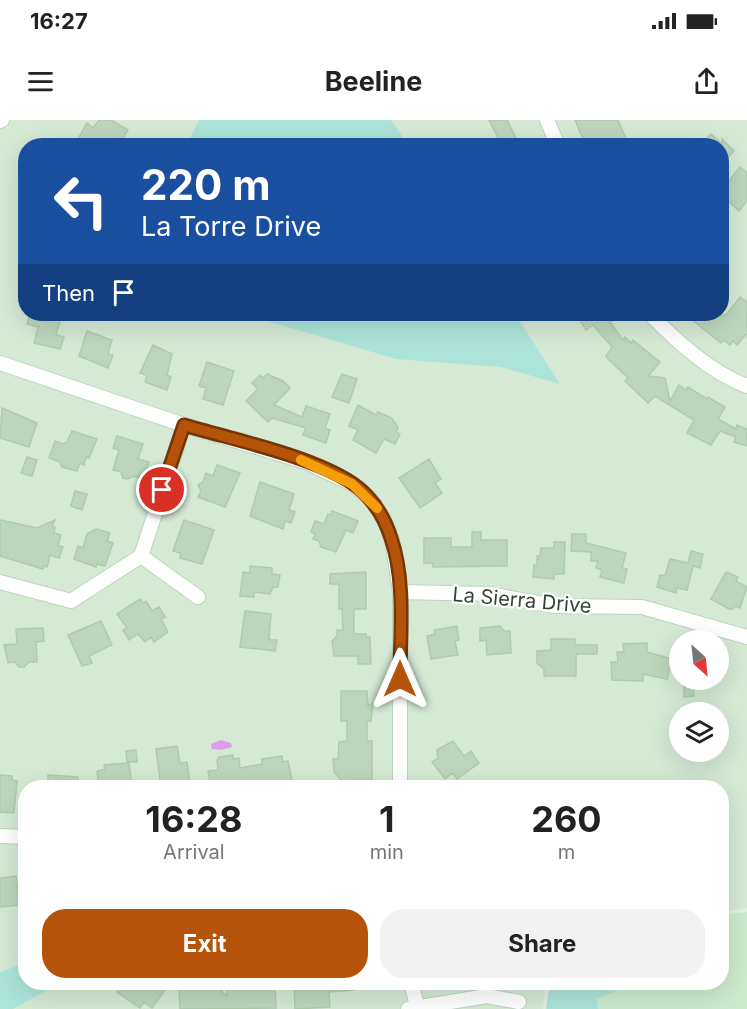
<!DOCTYPE html>
<style>
body{margin:0;font-family:Inter,sans-serif;background:#f2f2f2;color:#222;height:100vh;display:flex;flex-direction:column;font-size:22px;white-space:nowrap}
*{box-sizing:border-box;margin:0}
p{font-size:20px;color:#767676}
.icon{flex:none;width:33px;height:33px;fill:none;stroke:currentColor;stroke-width:2;stroke-linecap:round;stroke-linejoin:round}
.map{position:relative;flex:1;overflow:hidden}
.drawer{position:absolute;left:18px;top:660px;width:711px;height:210px;display:flex;flex-direction:column;background:#fff;border-radius:24px;box-shadow:0 6px 24px #0002}
.drawer>*{flex:none}
.guide{position:absolute;left:18px;top:18px;width:711px;height:183px;border-radius:24px;box-shadow:0 6px 24px #0002;background:#1a4fa0;color:#fff;overflow:hidden}
.needle{width:39px;rotate:153deg}
.fabs{position:absolute;left:669px;top:510px;display:grid;gap:12px}
.fabs a{display:grid;place-items:center;width:60px;height:60px;border-radius:50%;background:#fff;box-shadow:0 6px 24px #0002;font-size:30px}
.pin{position:absolute;display:grid;place-items:center;width:51px;height:51px;color:#fff;margin:-26px;border:3px solid #fff;border-radius:50%;box-shadow:0 2px 6px #0007}
.me{position:absolute;width:66px;margin:-33px;rotate:0deg;stroke-linejoin:round;filter:drop-shadow(0 0 4px #0008)}
.turn{display:flex;align-items:center;gap:21px;height:126px;padding:0 24px;font-size:27px}
.turn .icon{width:78px;height:78px;stroke-width:2.5}
.turn b{display:block;font-size:42px;line-height:51px}
.then{display:flex;align-items:center;height:57px;padding:0 24px;background:#0003;gap:12px;font-size:22px}
.eta{display:flex;justify-content:space-evenly;align-items:center;height:102px;text-align:center}
.eta b{font-size:36px;font-weight:700;line-height:42px}
.primary-button{display:flex;gap:12px;margin-top:auto;padding:12px 24px}
.primary-button a{flex:1;height:69px;border-radius:24px;background:#b45309;color:#fff;font-size:24px;font-weight:700;line-height:69px;text-align:center}
.primary-button a+a{background:#f2f2f2;color:#222}
.status{display:flex;justify-content:space-between;align-items:center;height:42px;padding:0 30px;background:#fff;direction:ltr}
.status svg{height:16px;fill:currentColor}
header{display:flex;justify-content:space-between;align-items:center;height:78px;padding:0 24px;background:#fff;font-size:27px;font-weight:700}
.map>svg:first-child{display:block}
</style>
<div class="status"><b>16:27</b><svg viewBox="0 0 49 12"><path d="M0 12V9h3v3zM5 12V6h3v6zM10 12V3h3v9zM15 12V0h3v12zM26 1h20v11H26zM47 4h2v5h-2z"/></svg></div>
<header><svg class="icon" aria-label="menu" viewBox="0 0 24 24"><path d="M4 6h16M4 12h16M4 18h16"/></svg>Beeline<svg class="icon" aria-label="share" viewBox="0 0 24 24"><path d="M12 15V3M7 8l5-5 5 5M5 13v7h14v-7"/></svg></header>
<div class="map">
<svg width="747" height="889" viewBox="0 0 747 889">
<rect width="100%" height="100%" fill="#e3f1e3"/>
<!-- residential -->
<path fill="#d5e9d5" fill-rule="evenodd" d="M0,0H747V788L722,792V668H26V862L545,863L543,889H0ZM26,26H722V194H26ZM680,520H718V560H680ZM680,592H718V632H680Z"/>
<!-- education -->
<path fill="#cdeace" d="M747,792V889H598L596,879L634,863L722,862V795Z"/>
<!-- green -->
<path fill="#ace4d9" d="M199,0H391L408,25H187Z
M244,194H515L560,264L501,247L396,239Z
M25,843L26,862L60,863L13,889H0V852Z
M550,863V862L634,863L597,879L598,889H546Z"/>
<!-- water -->
<path fill="#da9fed" d="M221,620L231,623L232,627L221,630L212,629L211,624Z"/>
<!-- building -->
<path fill="#bdd5bc" stroke="#aeccac" stroke-width="1.5" d="M99,0H111L128,10L121,22L115,18L110,26H74L87,3L93,8Z
M489,0H507L520,26H502Z
M575,0H618L626,19L613,26H597L595,21L586,26Z
M711,14L722,24V19L734,31L722,43V26H699Z
M740,47L747,53V81L739,91L722,76V69Z
M740,177L747,182V213L737,225L733,221L730,225L723,220L721,223L692,200L698,194L726,195Z
M30,194H62L56,215L64,217L60,229L34,223L38,207L27,204Z
M586,194H623L610,202L623,220L625,217L631,223L633,220L660,242L648,256L665,258L670,281L679,265L686,270L688,267L707,279L708,277L725,287L718,299L736,309L737,305L747,309V326L734,322L736,317L720,311L711,325L687,313L694,300L655,276L648,283L625,261L628,258L608,239L606,236L612,227L593,205L586,210L579,199Z
M87,211L112,220L108,234L113,235L108,248L79,236Z
M153,225L172,234L167,255L171,257L167,270L145,262L147,255L140,253Z
M207,242L234,251L223,285L203,279L206,268L199,266Z
M267,254L283,261L290,268L274,285L302,297L306,286L330,294L325,308L330,310L326,323L303,315L306,308L272,298L268,302L246,281L258,269L252,263L260,255L263,258Z
M342,254L357,259L349,283L332,277Z
M358,285L376,295L378,292L392,298L398,307L396,312L400,314L395,324L384,319L376,333L353,320L358,310L349,306Z
M2,288L37,303L29,327L0,318Z
M72,311L97,319L89,338L86,337L84,345L80,343L77,351L62,347L60,342L49,338L55,321L63,324L67,322Z
M117,316L143,324L138,339L149,342L145,354L141,352L139,358L134,356L128,359L123,358L121,352L113,350L119,330L113,328Z
M27,337L37,340L32,356L21,353Z
M429,339L441,359L435,363L442,373L420,388L399,358Z
M217,345L240,353L225,387L198,377L201,371L198,365L203,362L206,353L213,356Z
M260,362L294,374L289,390L295,392L291,403L285,401L283,409L250,396Z
M75,371L87,374L82,390L71,386Z
M332,391L358,401L353,413L346,410L336,432L321,427L319,421L313,419L315,414L311,412L315,401L324,404L328,394L331,395Z
M0,400L37,408L55,400L52,406L55,407L54,413L61,415L58,425L63,427L59,438L50,435L47,447L44,446L43,449L0,436Z
M184,400L214,410L202,444L180,438L181,433L173,431Z
M96,409L110,413L107,421L113,423L105,446L97,444L96,447L74,439L78,426L83,428L87,414Z
M472,412H481V420H507V446L433,447V443H424V418H451V427H472Z
M572,414H586V423L626,433L622,448L627,449L624,463L600,457L602,450L596,448L598,441H591V432L571,431Z
M554,422H565L564,454H554V459L533,457L534,445H537V436H540L541,428H554Z
M691,431L703,434L700,448L693,446L687,470L677,468L676,473L657,467L660,455L665,456L670,439L688,443Z
M250,446L272,448V454L280,455L278,467H273L270,474L254,472V477L240,476L243,452L250,453Z
M366,452V489H354V514H366V517H370L371,544H358V536H334L332,521L337,516V510H343L342,489H339V464H330V454Z
M726,452L738,457L736,461L747,467L740,488L735,486L733,489H729L711,479Z
M140,479L143,483L146,481L152,491L159,487L165,497L161,499L168,512L154,522L151,517L145,522L138,514L129,520L123,510L127,508L117,494Z
M245,491L271,494L269,520H277L275,531L240,527Z
M101,501L112,525L89,536L92,543L82,546L68,515Z
M457,506L459,520L455,521L458,535L431,539L427,516L435,514L434,510Z
M500,506L504,511H510L511,533L487,535L486,520L480,521V508Z
M43,508L44,521L36,522L37,542H29L24,547H19L15,542L8,543L4,525L17,524L16,509Z
M551,519H575V525H597V534H576V556H544V549L537,543V531L551,530Z
M647,523V532L672,539L667,559L643,554V561L612,560L611,542H618L617,532H624L623,524Z
M684,560H693L694,576L684,577Z
M341,571H367L368,586L373,583L371,601H367V621H372V660L342,661L334,652L333,639H338L339,622L347,621V601H341Z
M453,621L464,636L471,631L479,643L457,659L453,653L445,659L432,642L438,638L437,630Z
M177,626L180,643L187,642L190,663L181,664V668H161L156,629Z
M136,630L137,642H129L132,668H99L97,651L105,649L104,645L127,643L126,631Z
M233,635V639L239,638L240,648L262,644V639L282,636L283,642L288,641L293,665L217,668V662L210,663L208,651L218,650L217,640L219,637Z
M0,655L12,656V660L17,661L14,693L0,692Z
M48,655L78,657V668H48Z
M16,756L19,785L0,787V758Z
M124,862H160L156,868L167,867L152,888L144,882L140,888L117,872Z
M196,862H212L227,876V862L267,863V868L275,867L276,888L180,889L179,867L196,866Z
M294,862H354V870L329,872L330,887L295,889Z"/>
<g fill="none" stroke-linecap="round" stroke-linejoin="round">
<defs>
<path id="street" d="M547,0L558,26
M0,1L2,0
M650,194C677,222 710,252 747,266
M0,243L184,305L306,342L352,364L371,380L383,397L392,420L400,472V668
M141,436L198,477
M0,462L71,481L141,436L184,305
M400,472L489,474L554,486L642,487L747,517
M0,716L26,717
M411,862L417,886
M408,889L487,876L519,882"/>
</defs>
<!-- street casing -->
<use href="#street" stroke="#bdd4bd" stroke-width="16"/>
<!-- street -->
<use href="#street" stroke="#fff" stroke-width="14"/>
</g>
<g fill="none" stroke-linecap="round" stroke-linejoin="round">
<defs>
<path id="route" d="M162,370L184,305C234,320 309,335 352,363C371,376 384,396 391,418C406,461 400,514 400,559"/>
</defs>
<!-- route casing -->
<use href="#route" stroke="#753606" stroke-width="15"/>
<!-- route -->
<use href="#route" stroke="#b45309" stroke-width="10"/>
<!-- slow -->
<path stroke="#f59e0b" stroke-width="10" d="M301,340L352,364L377,388"/>
</g>
<g text-anchor="middle" dominant-baseline="central" stroke-width="4.5" stroke-linejoin="round" paint-order="stroke">
<!-- street labels -->
<g font-size="20" fill="#344233" stroke="#fff">
<text transform="translate(522 480) rotate(5)">La Sierra Drive</text>
</g>
</g>
</svg>
<div class="fabs">
<a><svg class="needle" viewBox="-14 -14 28 28"><path d="M0-13l5 13h-10z" fill="#e53935"/><path d="M0 13l5-13h-10z" fill="#767676"/></svg></a>
<a><svg class="icon" aria-label="layers" viewBox="0 0 24 24"><path d="M12 4l9 5-9 5-9-5zM3 14l9 5 9-5"/></svg></a>
</div>
<div class="pin" style="left:162px;top:370px;background:#d93025"><svg class="icon" aria-label="arrive" viewBox="0 0 24 24"><path d="M6 21V4h12l-3 4 3 4H6"/></svg></div>
<svg class="me" style="left:400px;top:559px" viewBox="-20 -20 40 40"><path d="M0-17L14 15 0 8-14 15z" fill="#b45309" stroke="#fff" stroke-width="4"/></svg>
<div class="guide">
<div class="turn"><svg class="icon" aria-label="left" viewBox="0 0 24 24"><path d="M17 20v-9H6M10 6l-5 5 5 5"/></svg><div><b>220 m</b>La Torre Drive</div></div>
<div class="then">Then<svg class="icon" aria-label="arrive" viewBox="0 0 24 24"><path d="M6 21V4h12l-3 4 3 4H6"/></svg></div>
</div>
<section class="drawer">
<div class="eta">
<div><b>16:28</b><p>Arrival</p></div>
<div><b>1</b><p>min</p></div>
<div><b>260</b><p>m</p></div>
</div>
<div class="primary-button"><a>Exit</a><a>Share</a></div>
</section>
</div>
